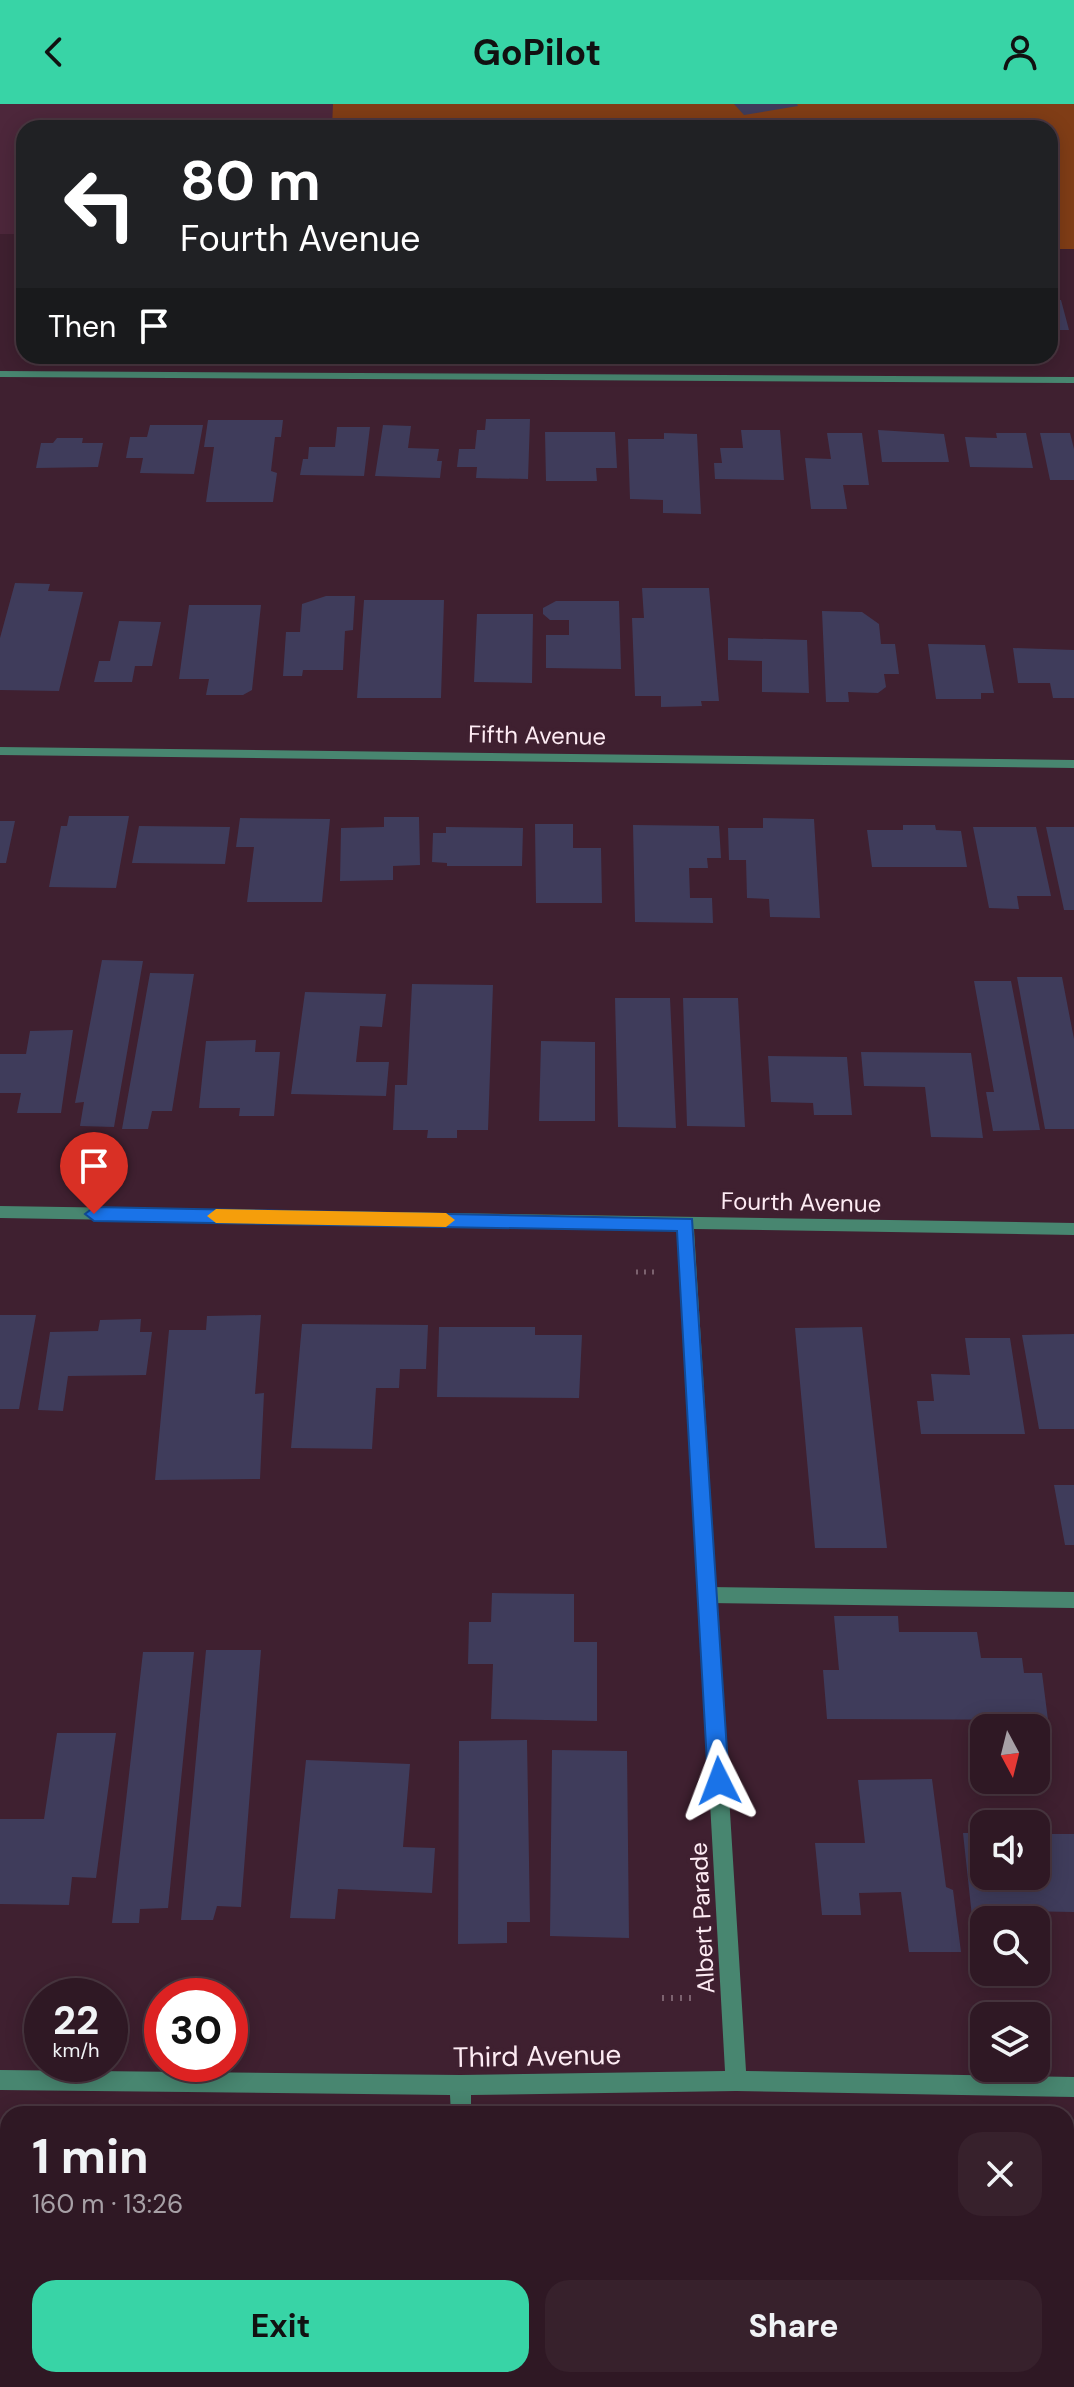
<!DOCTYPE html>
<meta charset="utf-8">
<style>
body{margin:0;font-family:"DM Sans",sans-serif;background:#37212c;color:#f1f3f6;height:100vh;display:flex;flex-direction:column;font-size:30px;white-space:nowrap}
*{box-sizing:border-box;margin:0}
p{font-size:26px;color:#a7a0a6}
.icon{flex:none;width:44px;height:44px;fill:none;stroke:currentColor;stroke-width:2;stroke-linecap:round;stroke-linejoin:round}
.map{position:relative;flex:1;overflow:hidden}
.drawer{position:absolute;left:0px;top:2002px;width:1074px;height:282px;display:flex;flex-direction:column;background:#2f1824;border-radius:24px 24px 0 0;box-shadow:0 4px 20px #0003,0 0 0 2px #4a3741}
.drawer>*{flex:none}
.top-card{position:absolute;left:16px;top:16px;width:1042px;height:244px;border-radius:24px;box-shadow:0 4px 20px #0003,0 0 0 2px #4a3741;background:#202124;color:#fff;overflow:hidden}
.needle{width:52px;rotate:173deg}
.controls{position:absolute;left:970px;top:1610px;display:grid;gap:16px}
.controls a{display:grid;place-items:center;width:80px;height:80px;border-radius:16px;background:#2f1824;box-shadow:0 4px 20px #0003,0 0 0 2px #4a3741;font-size:40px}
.speed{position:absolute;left:24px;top:1874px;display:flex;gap:16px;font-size:40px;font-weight:700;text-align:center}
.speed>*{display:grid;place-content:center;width:104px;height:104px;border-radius:50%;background:#2f1824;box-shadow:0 4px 20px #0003,0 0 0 2px #4a3741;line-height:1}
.speed small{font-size:20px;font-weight:400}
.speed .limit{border:12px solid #d22;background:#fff;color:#111}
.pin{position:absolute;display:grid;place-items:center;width:68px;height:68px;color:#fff;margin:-82px -34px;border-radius:50% 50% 50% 0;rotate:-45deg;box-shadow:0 0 8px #0007}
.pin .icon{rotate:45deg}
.me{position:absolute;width:88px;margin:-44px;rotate:357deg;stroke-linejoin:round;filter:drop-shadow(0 0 6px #0008)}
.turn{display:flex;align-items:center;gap:28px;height:168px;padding:0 32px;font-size:36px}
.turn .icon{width:104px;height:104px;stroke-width:2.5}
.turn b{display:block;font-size:56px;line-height:68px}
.then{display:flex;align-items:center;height:76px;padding:0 32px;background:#0003;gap:16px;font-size:30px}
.round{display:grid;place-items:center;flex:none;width:84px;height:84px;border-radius:24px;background:#37212c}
.head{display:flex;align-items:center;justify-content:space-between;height:136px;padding:0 32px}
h1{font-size:48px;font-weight:700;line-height:60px}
.cta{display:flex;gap:16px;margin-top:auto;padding:16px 32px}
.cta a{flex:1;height:92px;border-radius:24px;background:#38d4a6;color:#111;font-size:32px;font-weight:700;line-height:92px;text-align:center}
.cta a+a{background:#37212c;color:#f1f3f6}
header{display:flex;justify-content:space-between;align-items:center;height:104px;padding:0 32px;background:#38d4a6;color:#111;font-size:36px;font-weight:700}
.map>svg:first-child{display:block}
</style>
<header><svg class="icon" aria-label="back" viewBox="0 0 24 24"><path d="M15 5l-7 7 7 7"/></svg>GoPilot<svg class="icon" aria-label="person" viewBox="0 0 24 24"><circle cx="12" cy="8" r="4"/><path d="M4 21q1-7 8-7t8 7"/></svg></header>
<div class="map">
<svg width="1074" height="2283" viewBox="0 0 1074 2283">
<rect width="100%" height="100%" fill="#3f2030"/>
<!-- built -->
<path fill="#4d273b" d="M0,0H780L784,24H24V130H0Z"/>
<!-- green -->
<path fill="#803d16" d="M333,0H1074V145H1050V24H332Z"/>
<!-- building -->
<path fill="#3f3c5b" d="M734,0H797L798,2L744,11Z
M1050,196H1061L1069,226H1050Z
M486,315H530L528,375L476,374L477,363H457L459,345H475L477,326H485Z
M208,316H283L281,333H275L271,367L277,369L273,398H206L214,343H204Z
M150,321H203L194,370L140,369L143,354H126L130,333H147Z
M383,321L411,322L408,344L439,345L437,357H442L440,374L375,372Z
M337,323H370L364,372L300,371L303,355H308L309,343H335Z
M741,326H780L784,376L715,375L714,359H722L720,344H743Z
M878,326L944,330L949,358H882Z
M545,328H615L617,364H596L597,377H546Z
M664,329L697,330L701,410L663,409V396L630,395L628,335H664Z
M827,329H862L869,381H843L847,405H811L805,354L831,355Z
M996,329H1026L1033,364L970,363L965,333L997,334Z
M1040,329H1070L1074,345V376H1050Z
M57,334H83L82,339H103L98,363L36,364L41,339H53Z
M15,479L50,480L48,487L83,488L59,587L0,586V534Z
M642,484H709L719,597H701L702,602L661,603V592H635L632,514H644Z
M326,492H355L353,526L345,527L343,566H303L302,572H283L286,528H300L302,500Z
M364,496H444L441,594H357Z
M556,497H619L621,565L546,564V531H569V516H550L543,510V504Z
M189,501H261L252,586L243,591H206L209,575H179Z
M822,507L862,508L879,520L881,540H895L899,570H884L886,583L878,589L848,588L849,598H826Z
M477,510H533L532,579L474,578Z
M119,517L161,518L152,562H135L132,578H94L99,557H110Z
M728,534L807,536L809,589L762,588V557L728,556Z
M928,540L985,541L994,589H981V595H936Z
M1013,544L1074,546V594H1053L1050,579H1018Z
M69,712H129L116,784L49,783L61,722H67Z
M384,713H419L420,761L393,762V776L340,777L341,724L384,723Z
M240,714L330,715L322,798H247L254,743H236Z
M763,714L814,715L820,814L770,813L769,795L747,794L746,756H729L728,724H763Z
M0,717H15L6,759H0Z
M535,720H573V744H601L602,799H536Z
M633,721L719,722L721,754H707L708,764H689L690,794H712L713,819L635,818Z
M903,721H935L936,726L961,727L967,763H872L867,726H903Z
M139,722L230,723L225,760L132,759Z
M446,723L523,724L522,762H447V759L432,758L433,729H446Z
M973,723H1036L1051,792H1017L1019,805L989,804Z
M1046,723H1074V806H1064Z
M102,856L143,857L114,1023L80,1022L84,998L75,999Z
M150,869L194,870L172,1007H152L148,1025H122Z
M1017,873H1062L1074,935V1025H1045Z
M974,877H1011L1040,1026L993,1027L986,988H994Z
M412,880L493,881L488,1026H457V1034H427L428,1026H393L395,981H407Z
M305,888L386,890L382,923L360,922L356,958H389L386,992L291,990Z
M615,894H670L676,1024L618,1023Z
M683,894H738L745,1023L687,1022Z
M73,926L61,1009H17L21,989H0V950H26L30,927Z
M256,936L255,948H280L274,1012H239L240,1004H199L206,937Z
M541,937L595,938V1017H539Z
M861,948L971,949L983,1034L931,1033L925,983L864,982Z
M768,952L847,953L852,1011H814L813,999L771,998Z
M0,1211H36L19,1305H0Z
M261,1211L255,1290L264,1289L260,1375L155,1376L169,1226H206L207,1212Z
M141,1215L140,1228H152L146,1271L68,1272L63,1307L38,1306L50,1228L98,1227L100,1216Z
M302,1220L428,1221L426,1265H400L399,1284H376L372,1345L291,1344Z
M439,1223H535V1231H582L579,1294L437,1293Z
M862,1223L887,1444H815L795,1224Z
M1074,1230V1325H1039L1022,1231Z
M965,1234H1010L1025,1330H921L917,1297H934L931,1270L970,1271Z
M1054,1381H1074V1441H1065Z
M492,1489L574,1490V1538H597V1617L491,1615L493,1560H468L469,1518H491Z
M834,1512H898L899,1528H977L981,1554H1022L1024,1569H1042L1048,1616L827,1615L823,1566H839Z
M206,1546H261L241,1803L217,1802L213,1816H181Z
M143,1548H194L168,1804L140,1805L139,1819H112Z
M57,1629H116L96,1774L72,1773L69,1801L0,1800V1715H44Z
M527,1636L530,1818H507V1839L458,1840L459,1637Z
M552,1646L627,1647L629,1834L550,1832Z
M306,1656L410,1660L403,1743L435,1744L432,1789L338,1785L335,1815L290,1814Z
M932,1675L946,1783L953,1786L961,1848H909L901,1788L859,1789L861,1811H822L815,1739H865L858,1676Z
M963,1729H984V1772H1036V1730H1074V1808L1018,1807L1019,1816H984V1822H973Z
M1074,2139V2283H1071L1066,2259V2140Z
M8,2140V2228H0V2148L1,2141Z
M61,2276H148V2283H60Z
M196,2276H313V2283H195Z"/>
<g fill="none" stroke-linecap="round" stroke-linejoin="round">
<!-- path-far1 -->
<path stroke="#7c626f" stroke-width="5" stroke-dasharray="2 6" stroke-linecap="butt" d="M636,1168H657"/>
<!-- path -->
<path stroke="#7c626f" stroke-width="6" stroke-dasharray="2 7" stroke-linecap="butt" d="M662,1894H696"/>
<!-- lane -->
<path fill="#488670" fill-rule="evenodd" d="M708,1483L1074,1488V1504L708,1499L702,1497L699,1491L702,1485Z"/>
<!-- street -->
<path fill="#488670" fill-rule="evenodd" d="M0,267L1074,273V279L0,273Z
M0,643L1074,656V664L0,651Z
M0,1102L1074,1119V1131L694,1125L746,1967L1074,1973V1993L736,1987L471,1991V2010H451L450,1991L0,1986V1966L460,1971L725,1967L678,1125L0,1114Z
M465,2276H487L488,2283H466Z"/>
</g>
<!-- route -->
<path fill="#1a73e8" stroke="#114b97" stroke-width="2" d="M94,1103L692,1115L729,1677L726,1685L719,1687L711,1685L708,1677L677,1127L94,1117L85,1110Z"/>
<!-- slow -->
<path fill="#f59e0b" d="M216,1105L446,1109L455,1116L446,1123L216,1119L207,1112Z"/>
<g text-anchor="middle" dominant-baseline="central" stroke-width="8" stroke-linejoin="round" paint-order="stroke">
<!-- street labels -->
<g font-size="24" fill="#fdebf3" stroke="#3f2030">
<text transform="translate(537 631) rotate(1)">Fifth Avenue</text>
<text transform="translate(801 1098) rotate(1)">Fourth Avenue</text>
<text transform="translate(702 1814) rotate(-93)">Albert Parade</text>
</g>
<!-- near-street labels -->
<g font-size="28" fill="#fdebf3" stroke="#3f2030">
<text transform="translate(537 1952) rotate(-1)">Third Avenue</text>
</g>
</g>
</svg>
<div class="controls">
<a><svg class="needle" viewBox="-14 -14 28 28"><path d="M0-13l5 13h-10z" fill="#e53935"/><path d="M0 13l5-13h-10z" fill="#a7a0a6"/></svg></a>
<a><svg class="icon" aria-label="sound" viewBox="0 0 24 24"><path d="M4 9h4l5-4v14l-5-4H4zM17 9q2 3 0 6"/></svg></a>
<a><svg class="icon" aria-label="search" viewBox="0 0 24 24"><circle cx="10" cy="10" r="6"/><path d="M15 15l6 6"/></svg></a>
<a><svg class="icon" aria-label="layers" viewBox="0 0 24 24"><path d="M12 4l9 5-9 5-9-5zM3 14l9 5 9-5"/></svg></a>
</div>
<div class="speed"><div>22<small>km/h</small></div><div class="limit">30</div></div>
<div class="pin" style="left:94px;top:1110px;background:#d93025"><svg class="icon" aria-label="arrive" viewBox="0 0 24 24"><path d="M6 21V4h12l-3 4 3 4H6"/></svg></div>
<svg class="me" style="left:719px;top:1677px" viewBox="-20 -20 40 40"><path d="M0-17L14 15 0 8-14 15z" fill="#1a73e8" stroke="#fff" stroke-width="4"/></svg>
<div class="top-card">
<div class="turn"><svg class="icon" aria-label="left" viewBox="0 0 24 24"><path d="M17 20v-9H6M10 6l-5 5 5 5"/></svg><div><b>80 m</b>Fourth Avenue</div></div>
<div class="then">Then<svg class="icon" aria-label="arrive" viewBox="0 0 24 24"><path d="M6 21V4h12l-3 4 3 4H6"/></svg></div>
</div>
<section class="drawer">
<div class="head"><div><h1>1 min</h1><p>160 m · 13:26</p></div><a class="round"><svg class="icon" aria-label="close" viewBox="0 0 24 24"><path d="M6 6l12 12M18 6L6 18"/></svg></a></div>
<div class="cta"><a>Exit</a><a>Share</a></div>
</section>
</div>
